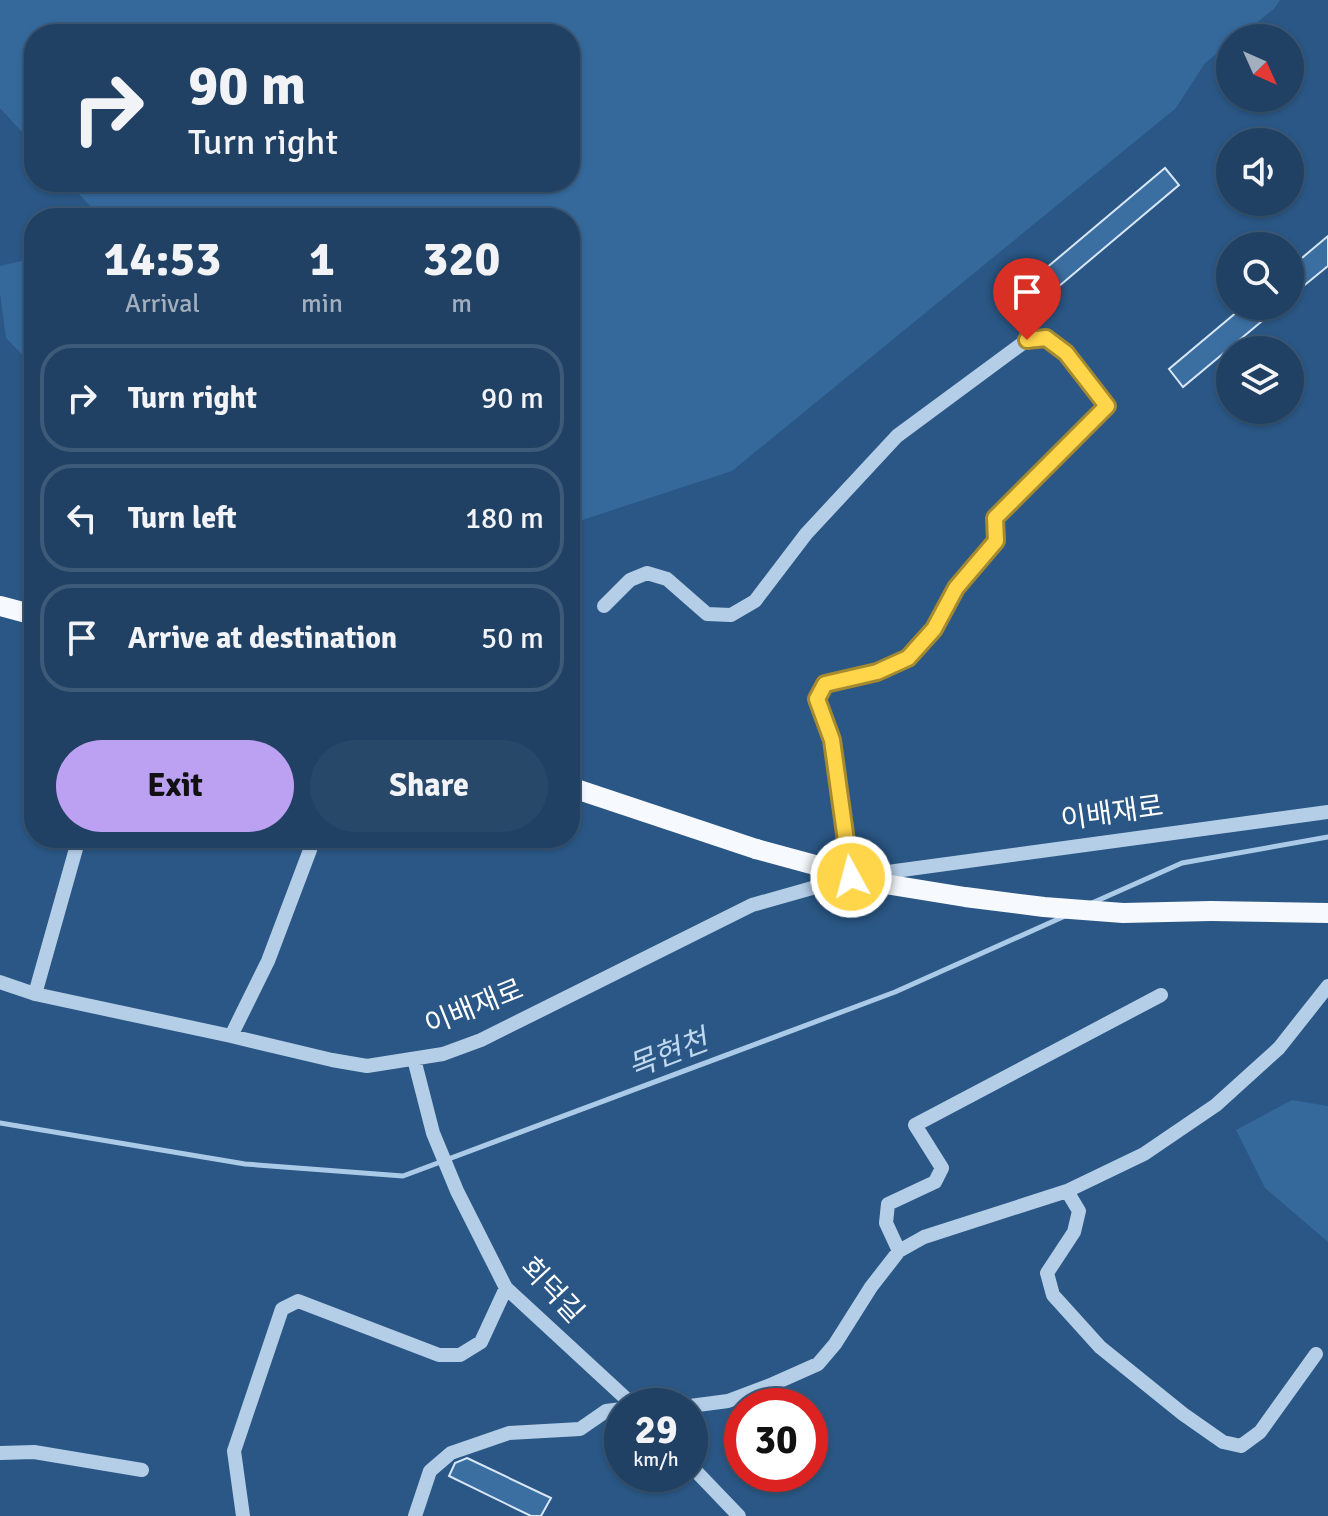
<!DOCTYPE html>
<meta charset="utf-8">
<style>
body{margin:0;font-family:Signika,"Noto Sans KR",sans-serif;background:#28486a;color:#f1f3f6;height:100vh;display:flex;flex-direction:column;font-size:30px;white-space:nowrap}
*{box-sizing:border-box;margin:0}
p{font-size:26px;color:#a2afbf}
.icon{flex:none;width:44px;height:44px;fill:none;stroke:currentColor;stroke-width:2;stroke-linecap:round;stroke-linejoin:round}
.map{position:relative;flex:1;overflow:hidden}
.side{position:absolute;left:24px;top:208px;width:556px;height:640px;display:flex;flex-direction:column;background:#204164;border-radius:32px;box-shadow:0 2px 6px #0004,0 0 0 2px #3d5a78}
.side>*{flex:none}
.banner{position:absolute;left:24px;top:24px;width:556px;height:168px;border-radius:32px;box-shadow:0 2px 6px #0004,0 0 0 2px #3d5a78;background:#204164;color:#f1f3f6;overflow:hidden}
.needle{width:52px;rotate:135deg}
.fabs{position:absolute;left:1216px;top:24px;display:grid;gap:16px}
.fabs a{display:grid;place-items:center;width:88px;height:88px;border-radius:50%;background:#204164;box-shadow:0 2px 6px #0004,0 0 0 2px #3d5a78;font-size:40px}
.speed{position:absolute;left:604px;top:1388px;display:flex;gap:16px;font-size:40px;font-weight:700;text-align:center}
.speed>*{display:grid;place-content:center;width:104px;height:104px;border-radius:50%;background:#204164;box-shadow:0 2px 6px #0004,0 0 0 2px #3d5a78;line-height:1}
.speed small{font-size:20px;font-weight:400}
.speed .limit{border:12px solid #d22;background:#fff;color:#111}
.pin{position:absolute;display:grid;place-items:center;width:68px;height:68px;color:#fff;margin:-82px -34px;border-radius:50% 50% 50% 0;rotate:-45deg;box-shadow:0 0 8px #0007}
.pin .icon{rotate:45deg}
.me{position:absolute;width:88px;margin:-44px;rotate:353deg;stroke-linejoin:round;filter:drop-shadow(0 0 6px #0008)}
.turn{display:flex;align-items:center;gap:28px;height:168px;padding:0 32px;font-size:36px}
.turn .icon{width:104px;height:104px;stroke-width:2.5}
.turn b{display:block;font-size:56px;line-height:68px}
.eta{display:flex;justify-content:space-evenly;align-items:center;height:136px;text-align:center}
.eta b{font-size:48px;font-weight:700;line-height:56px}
.primary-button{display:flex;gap:16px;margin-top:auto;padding:16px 32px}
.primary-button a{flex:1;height:92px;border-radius:48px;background:#bca0f2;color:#111;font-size:32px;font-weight:700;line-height:92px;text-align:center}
.primary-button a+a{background:#28486a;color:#f1f3f6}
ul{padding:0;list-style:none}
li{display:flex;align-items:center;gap:24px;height:108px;margin:0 16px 12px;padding:0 16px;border:4px solid #3d5a78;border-radius:32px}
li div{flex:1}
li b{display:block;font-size:30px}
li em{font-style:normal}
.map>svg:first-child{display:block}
</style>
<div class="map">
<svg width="1328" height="1516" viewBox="0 0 1328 1516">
<rect width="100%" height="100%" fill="#2a5785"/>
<!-- green -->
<path fill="#35699c" d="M0,0H1280L1274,9L1237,38H1230V43L1205,63L1176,108L732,471L570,524V218H101L68,182H570V34H34V145L0,108Z
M34,258V367L6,338L0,293V266Z
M1292,1100L1328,1106V1242L1265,1188L1236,1130Z"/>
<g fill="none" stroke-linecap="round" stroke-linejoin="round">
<!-- stream -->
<path stroke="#aacae7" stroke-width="5" d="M1092,903L1182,863L1328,837
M0,1123L245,1164L403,1176L895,992L1065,916"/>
</g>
<!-- building -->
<path fill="#3b6ea1" stroke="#d8e7f6" stroke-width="2" d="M1165,168L1179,185L1052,292L1038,275Z
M1328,236V266L1290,297V268Z
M1244,306H1280L1183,387L1169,369Z
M467,1458L551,1498L541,1516H531L449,1476L455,1463Z"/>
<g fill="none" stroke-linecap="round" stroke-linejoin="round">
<!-- minor -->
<path stroke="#b5cee7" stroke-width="14" d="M604,606L630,580L647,573L667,579L707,614L731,615L755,601L806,534L897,436L1027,340L1046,338L1066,353L1107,406L995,518L996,541L956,588L934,629L908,658L877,672L825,684L817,699L832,740L851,877
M0,982L35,994L231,1036L332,1060L367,1066L443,1054L481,1040L752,905L851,877L1328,812
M35,994L79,838
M231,1036L268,961L310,850
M414,1059L433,1133L457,1191L506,1288L634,1406
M1067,1191L1079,1211L1074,1232L1047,1273L1053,1295L1100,1347L1183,1414L1223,1442L1241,1446L1260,1432L1316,1354
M899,1251L886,1223L888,1204L935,1182L942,1168L915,1125L1161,995
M690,1406L728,1401L773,1384L818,1364L835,1344L871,1287L899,1251L924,1237L1067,1191L1144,1154L1216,1105L1279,1048L1328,986
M0,1453L34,1452L142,1470
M690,1465L739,1516
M243,1516L234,1451L282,1309L298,1301L439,1355H460L481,1342L506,1288
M415,1516L430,1471L451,1453L509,1433L580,1429L606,1411L622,1409"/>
<!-- major -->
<path stroke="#f6f9fe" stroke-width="20" d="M0,606L34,615
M570,787L756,849
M1211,911L1328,913"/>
<!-- major-bridge -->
<path stroke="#f6f9fe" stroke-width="20" d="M756,849L885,884L965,897L1044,907L1123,913L1211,911"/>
</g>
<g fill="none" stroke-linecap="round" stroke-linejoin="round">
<defs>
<path id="route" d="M851,877L832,740L817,699L825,684L877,672L908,658L934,629L956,588L996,541L995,518L1107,406L1066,353L1046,338L1027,340"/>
</defs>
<!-- route casing -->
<use href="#route" stroke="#a68a30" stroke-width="20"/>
<!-- route -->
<use href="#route" stroke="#ffd54a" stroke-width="14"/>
</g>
<g text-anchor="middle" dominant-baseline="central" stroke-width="8" stroke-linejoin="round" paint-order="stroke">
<!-- street labels -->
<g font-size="28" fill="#fff" stroke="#2a5785">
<text transform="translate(1112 813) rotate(-8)">이배재로</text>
<text transform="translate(474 1007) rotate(-22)">이배재로</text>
<text transform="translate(552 1290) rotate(47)">회덕길</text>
</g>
<!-- water labels -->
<g font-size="30" font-style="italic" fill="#c0d8ee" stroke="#2a5785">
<text transform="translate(668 1054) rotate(-21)">목현천</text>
</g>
</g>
</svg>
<div class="fabs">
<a><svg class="needle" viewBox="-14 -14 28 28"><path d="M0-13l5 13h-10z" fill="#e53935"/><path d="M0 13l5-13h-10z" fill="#a2afbf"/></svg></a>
<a><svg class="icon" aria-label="sound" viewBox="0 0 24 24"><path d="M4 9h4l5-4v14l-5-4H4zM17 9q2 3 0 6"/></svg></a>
<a><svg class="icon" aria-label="search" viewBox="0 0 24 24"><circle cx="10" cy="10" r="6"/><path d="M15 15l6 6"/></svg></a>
<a><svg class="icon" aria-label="layers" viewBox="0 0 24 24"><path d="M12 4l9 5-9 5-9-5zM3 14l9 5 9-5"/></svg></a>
</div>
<div class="speed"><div>29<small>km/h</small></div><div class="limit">30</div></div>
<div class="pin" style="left:1027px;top:340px;background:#d93025"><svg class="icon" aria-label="arrive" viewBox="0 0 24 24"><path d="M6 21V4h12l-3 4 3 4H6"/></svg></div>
<svg class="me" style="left:851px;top:877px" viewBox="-20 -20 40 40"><circle r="17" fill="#ffd54a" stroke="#fff" stroke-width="3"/><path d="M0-11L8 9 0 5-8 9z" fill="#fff"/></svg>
<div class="banner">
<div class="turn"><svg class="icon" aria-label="right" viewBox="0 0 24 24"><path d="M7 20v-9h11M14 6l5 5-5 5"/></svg><div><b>90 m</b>Turn right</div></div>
</div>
<section class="side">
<div class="eta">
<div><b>14:53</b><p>Arrival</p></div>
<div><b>1</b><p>min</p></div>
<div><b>320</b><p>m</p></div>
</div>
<ul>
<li><svg class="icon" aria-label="right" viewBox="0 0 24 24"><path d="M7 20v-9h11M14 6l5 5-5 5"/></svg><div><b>Turn right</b></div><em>90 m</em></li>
<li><svg class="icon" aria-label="left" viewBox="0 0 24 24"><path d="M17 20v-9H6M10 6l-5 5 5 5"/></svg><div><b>Turn left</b></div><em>180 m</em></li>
<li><svg class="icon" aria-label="arrive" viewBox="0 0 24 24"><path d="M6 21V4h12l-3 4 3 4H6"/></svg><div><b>Arrive at destination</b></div><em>50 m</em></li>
</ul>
<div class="primary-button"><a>Exit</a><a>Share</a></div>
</section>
</div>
